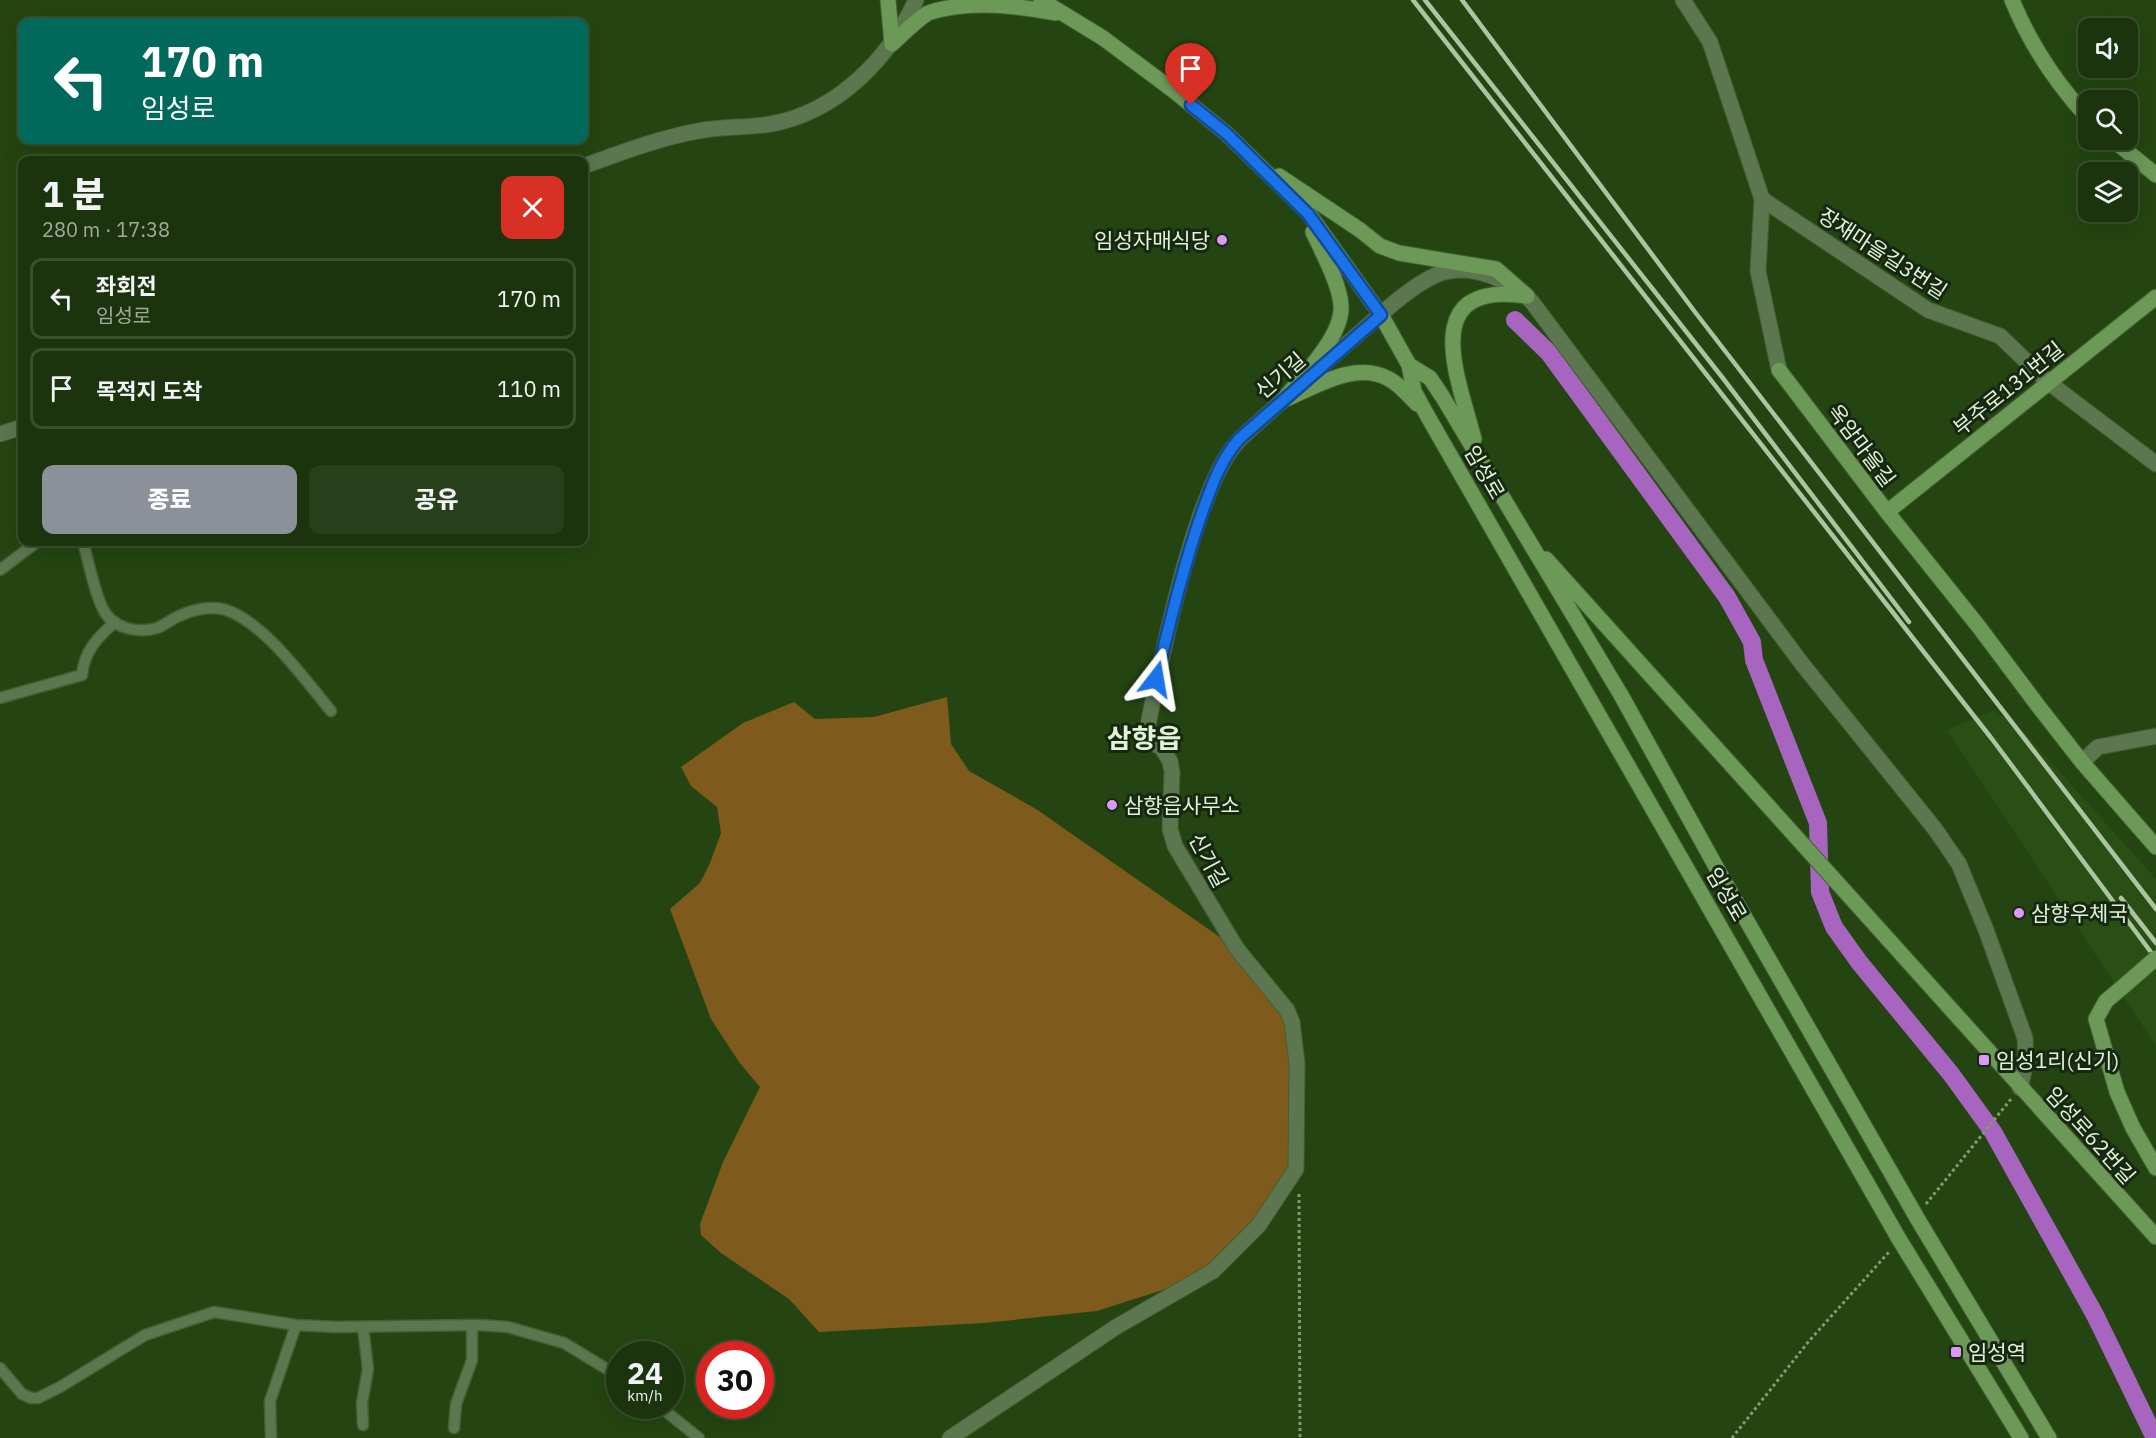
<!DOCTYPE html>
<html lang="ko">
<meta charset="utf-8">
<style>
body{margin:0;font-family:"IBM Plex Sans","Noto Sans KR",sans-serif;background:#283f1b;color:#f1f3f6;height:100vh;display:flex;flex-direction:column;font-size:22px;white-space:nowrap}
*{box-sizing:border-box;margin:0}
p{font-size:20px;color:#a0aa9d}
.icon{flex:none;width:33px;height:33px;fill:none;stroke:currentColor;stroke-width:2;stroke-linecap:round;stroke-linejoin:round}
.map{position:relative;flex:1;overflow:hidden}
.panel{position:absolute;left:18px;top:156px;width:570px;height:390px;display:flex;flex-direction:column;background:#1b340d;border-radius:12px;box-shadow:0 6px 24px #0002,0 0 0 2px #394f2e}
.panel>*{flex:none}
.hud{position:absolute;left:18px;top:18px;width:570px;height:126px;border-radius:12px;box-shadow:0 6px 24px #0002,0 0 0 2px #394f2e;background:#00695c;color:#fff;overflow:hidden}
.tools{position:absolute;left:2078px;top:18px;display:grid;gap:12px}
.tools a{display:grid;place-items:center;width:60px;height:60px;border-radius:12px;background:#1b340d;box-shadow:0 6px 24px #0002,0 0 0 2px #394f2e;font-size:30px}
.speed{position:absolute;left:606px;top:1341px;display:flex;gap:12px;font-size:30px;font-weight:700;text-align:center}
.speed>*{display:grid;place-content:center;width:78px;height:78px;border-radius:50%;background:#1b340d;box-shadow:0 6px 24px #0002,0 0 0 2px #394f2e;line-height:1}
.speed small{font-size:15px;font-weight:400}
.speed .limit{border:9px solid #d22;background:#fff;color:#111}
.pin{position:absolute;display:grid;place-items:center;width:51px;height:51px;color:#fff;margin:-62px -26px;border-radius:50% 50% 50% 0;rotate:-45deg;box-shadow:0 0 6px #0007}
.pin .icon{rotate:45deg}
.me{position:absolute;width:66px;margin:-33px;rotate:14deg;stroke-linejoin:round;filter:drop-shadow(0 0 4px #0008)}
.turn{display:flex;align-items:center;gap:21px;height:126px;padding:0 24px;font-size:27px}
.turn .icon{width:78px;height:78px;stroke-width:2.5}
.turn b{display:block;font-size:42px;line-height:51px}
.round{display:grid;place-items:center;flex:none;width:63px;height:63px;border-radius:12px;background:#283f1b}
.summary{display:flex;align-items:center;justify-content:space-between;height:102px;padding:0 24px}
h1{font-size:36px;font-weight:800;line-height:45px}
.action{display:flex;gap:12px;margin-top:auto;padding:12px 24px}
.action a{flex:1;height:69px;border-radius:12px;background:#8c9099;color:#fff;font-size:24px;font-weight:800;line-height:69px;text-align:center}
.action a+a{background:#283f1b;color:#f1f3f6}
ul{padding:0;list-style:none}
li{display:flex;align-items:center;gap:18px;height:81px;margin:0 12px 9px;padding:0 12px;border:3px solid #394f2e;border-radius:12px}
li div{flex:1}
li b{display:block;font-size:22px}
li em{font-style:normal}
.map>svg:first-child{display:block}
</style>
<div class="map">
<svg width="2156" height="1438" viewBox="0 0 2156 1438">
<rect width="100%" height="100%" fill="#244511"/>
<!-- built -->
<path fill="#2a4f14" d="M1994,710L2023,731L2156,879V1046L1947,730Z"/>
<!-- forest -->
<path fill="#7f5a1d" d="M947,697L951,744L969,771L1036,809L1237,949L1287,1010L1296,1169L1282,1189L1200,1278L1097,1311L984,1323L819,1332L789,1299L721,1253L701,1235L700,1224L723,1162L760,1087L739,1062L711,1019L670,909L700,883L710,863L721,833L717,807L691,786L681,767L743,723L794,702L815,719L874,717Z"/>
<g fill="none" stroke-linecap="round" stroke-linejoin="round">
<!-- canal -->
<path stroke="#a865c0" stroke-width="18" d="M1515,320L1549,353L1727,597L1752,642L1754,660L1818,823L1820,892L1834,927L1859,962L1951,1074L1993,1132L2095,1315L2152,1432L2156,1437"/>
<defs>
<path id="lane" d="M83,542C89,563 93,587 102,607C111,628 137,634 157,628C165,625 170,620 177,617C191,610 211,605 226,610C264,622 306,681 331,711
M0,570L37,542
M0,698L82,675C84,651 98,637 115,622
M0,1368L22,1394L31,1398H38L60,1387L145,1335L214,1312L296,1325L335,1327L479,1325L508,1327L564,1343L620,1377
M659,1406L699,1438
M363,1425L362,1403L368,1369L363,1327
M454,1428L456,1404L472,1360V1325
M271,1438L270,1401L296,1325"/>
<path id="street" d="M1683,0L1710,42L1762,199L1758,271L1779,370
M584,166C620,153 659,138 698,131C722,126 747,128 771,124C837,112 889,59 916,0
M1762,199L1928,310L2000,336L2048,382L2156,464
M0,434L22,427
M2082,762L2098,747L2156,736
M950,1438L1116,1327L1213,1271L1259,1225L1296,1169L1297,1063L1292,1022L1287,1010L1237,949L1175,846L1170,829L1172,772L1170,761L1161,747L1145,740C1160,665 1175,589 1200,516C1211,488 1219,462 1240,439C1278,404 1317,370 1356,336C1378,317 1417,279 1445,272C1474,264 1512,281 1532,302L1803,665L1935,829L1959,864L1986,930L2025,1038L2026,1062L2020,1088"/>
<path id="secondary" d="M888,0L892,44
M1041,0L1103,38L1174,91L1227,134L1309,214L1381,315L1409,365L1414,391L1427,415L1899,1239L2021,1438
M2012,0C2030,44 2056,83 2088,118
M892,44C903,34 915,21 928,13C966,0 1015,5 1055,13
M2113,140L2156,175
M1279,176L1360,230L1380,246L1399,253L1496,269L1527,296
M1409,365L1430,378L1442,396L1621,695L1720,874L1917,1218L2049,1438
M1779,370L1887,512L1979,627L2039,707L2082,762L2156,847
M1286,399C1315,387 1356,360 1389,379C1399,384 1409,396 1417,404
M1283,400C1301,378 1343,336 1341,306C1340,284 1322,252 1313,232
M1474,439C1458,377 1416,280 1527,296
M1887,512L2156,297
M1546,559L2156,1237
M2125,985L2106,1001L2096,1019L2117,1092L2133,1128L2156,1168"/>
</defs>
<!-- lane casing -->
<use href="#lane" stroke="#426131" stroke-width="13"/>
<!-- street casing -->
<use href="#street" stroke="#426131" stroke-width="17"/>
<!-- secondary casing -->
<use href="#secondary" stroke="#426131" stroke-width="17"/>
<!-- path -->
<path stroke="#829c74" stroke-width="3" stroke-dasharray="3 3" stroke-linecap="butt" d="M1299,1194L1300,1438
M1926,1204L2011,1099
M1732,1438L1809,1341L1889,1252"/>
<!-- lane -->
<use href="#lane" stroke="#5c7750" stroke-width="10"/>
<!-- street -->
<use href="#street" stroke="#5c7750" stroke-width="15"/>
<!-- secondary -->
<use href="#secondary" stroke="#6c9858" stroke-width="15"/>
<!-- rail -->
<path stroke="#acc4a1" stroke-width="4.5" d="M1413,0L1992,739L2156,959
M1425,0L1722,377L1909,622
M1462,0L1695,312L2156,909
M2121,898L2156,943"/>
<defs>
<path id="secondary-bridge" d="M2125,985L2156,958"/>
</defs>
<!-- secondary-bridge casing -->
<use href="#secondary-bridge" stroke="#426131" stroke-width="17" stroke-linecap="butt"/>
<!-- secondary-bridge -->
<use href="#secondary-bridge" stroke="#6c9858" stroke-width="15"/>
</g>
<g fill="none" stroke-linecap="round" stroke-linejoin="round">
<defs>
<path id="route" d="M1156,679C1170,623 1183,567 1202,513C1212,485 1220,461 1239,439L1381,315L1308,214L1227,134L1191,105"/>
</defs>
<!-- route casing -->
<use href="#route" stroke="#114b97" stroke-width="15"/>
<!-- route -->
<use href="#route" stroke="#1a73e8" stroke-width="10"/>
</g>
<!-- markers -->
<g fill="#dc99f5" stroke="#182711" stroke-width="2">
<circle cx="1222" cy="240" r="6"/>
<circle cx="1112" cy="805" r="6"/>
<circle cx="2019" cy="913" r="6"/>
<rect x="1978" y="1054" width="12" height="12" rx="3"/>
<rect x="1950" y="1346" width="12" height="12" rx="3"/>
</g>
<g text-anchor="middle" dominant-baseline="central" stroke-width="6" stroke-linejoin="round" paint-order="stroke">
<!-- poi labels -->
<g font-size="21" fill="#dff3d6" stroke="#182711" text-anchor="start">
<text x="1210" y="240" text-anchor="end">임성자매식당</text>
<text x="1124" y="805">삼향읍사무소</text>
<text x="2031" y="913">삼향우체국</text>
<text x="1996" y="1060">임성1리(신기)</text>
<text x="1968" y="1352">임성역</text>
</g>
<!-- street labels -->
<g font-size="21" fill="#dff3d6" stroke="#182711">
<text transform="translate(1883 253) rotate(33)">장재마을길3번길</text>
<text transform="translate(1280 375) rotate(-41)">신기길</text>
<text transform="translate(2008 388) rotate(-39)">부주로131번길</text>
<text transform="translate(1862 445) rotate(53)">옥암마을길</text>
<text transform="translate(1485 472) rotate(60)">임성로</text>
<text transform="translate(1209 860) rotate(62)">신기길</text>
<text transform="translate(1727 894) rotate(60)">임성로</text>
<text transform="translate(2091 1135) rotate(48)">임성로62번길</text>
</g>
<!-- district labels -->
<g font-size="27" font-weight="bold" fill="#dff3d6" stroke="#182711">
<text x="1144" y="737">삼향읍</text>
</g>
</g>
</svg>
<div class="tools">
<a><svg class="icon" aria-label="sound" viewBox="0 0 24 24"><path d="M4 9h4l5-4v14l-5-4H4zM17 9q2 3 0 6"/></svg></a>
<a><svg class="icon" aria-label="search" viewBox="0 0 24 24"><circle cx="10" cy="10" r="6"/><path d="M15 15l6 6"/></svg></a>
<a><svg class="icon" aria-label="layers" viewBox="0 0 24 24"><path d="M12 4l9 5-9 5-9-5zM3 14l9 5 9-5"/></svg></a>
</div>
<div class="speed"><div>24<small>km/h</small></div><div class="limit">30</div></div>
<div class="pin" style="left:1191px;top:105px;background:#d93025"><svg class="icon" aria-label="arrive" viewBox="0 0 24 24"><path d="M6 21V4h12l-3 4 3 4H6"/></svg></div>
<svg class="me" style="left:1156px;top:679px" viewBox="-20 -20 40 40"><path d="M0-17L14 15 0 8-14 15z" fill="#1a73e8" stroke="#fff" stroke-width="4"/></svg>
<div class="hud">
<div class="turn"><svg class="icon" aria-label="left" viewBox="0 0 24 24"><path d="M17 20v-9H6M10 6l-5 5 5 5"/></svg><div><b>170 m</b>임성로</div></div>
</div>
<section class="panel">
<div class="summary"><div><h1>1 분</h1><p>280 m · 17:38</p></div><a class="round" style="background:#d93025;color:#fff"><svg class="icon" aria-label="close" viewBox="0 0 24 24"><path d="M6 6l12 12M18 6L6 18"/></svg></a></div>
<ul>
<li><svg class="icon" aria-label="left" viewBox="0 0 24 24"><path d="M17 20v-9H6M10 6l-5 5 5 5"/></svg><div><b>좌회전</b><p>임성로</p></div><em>170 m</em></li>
<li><svg class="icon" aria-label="arrive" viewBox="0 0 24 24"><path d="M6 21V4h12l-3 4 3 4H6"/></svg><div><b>목적지 도착</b></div><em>110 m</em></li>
</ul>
<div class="action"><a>종료</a><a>공유</a></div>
</section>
</div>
